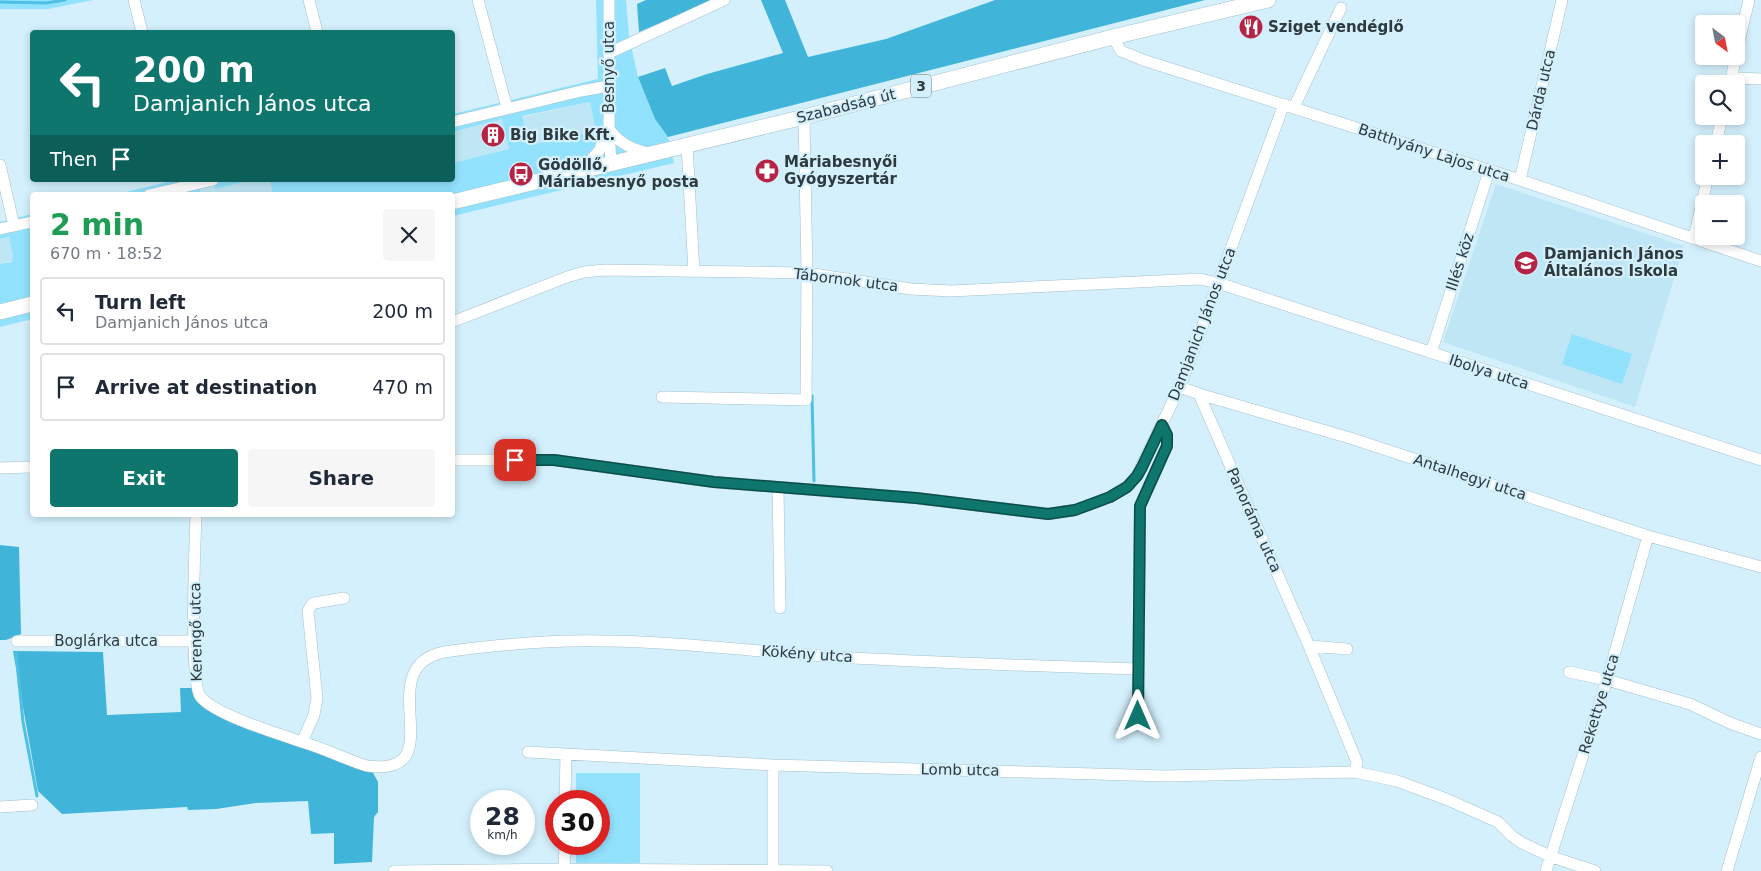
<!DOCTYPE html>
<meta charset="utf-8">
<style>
body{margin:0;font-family:"DejaVu Sans",sans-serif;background:#f6f6f7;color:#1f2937;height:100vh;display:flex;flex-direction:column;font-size:19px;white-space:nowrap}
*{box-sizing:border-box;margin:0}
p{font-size:16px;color:#747a83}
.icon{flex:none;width:28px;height:28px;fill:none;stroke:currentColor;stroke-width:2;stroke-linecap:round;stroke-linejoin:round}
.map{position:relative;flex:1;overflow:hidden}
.drawer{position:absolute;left:30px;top:192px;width:425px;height:325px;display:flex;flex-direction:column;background:#fff;border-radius:5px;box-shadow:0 2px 8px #0003}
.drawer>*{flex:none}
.hud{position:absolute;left:30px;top:30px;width:425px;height:152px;border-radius:5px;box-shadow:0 2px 8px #0003;background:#0f766e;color:#fff;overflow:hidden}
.needle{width:32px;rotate:148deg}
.fabs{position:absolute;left:1695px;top:15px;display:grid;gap:10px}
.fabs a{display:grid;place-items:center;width:50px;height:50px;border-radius:5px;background:#fff;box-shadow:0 2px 8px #0003;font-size:25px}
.speed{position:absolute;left:470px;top:790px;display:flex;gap:10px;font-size:25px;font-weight:700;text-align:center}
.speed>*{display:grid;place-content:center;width:65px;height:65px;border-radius:50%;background:#fff;box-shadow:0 2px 8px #0003;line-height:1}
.speed small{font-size:12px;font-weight:400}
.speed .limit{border:8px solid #d22;background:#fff;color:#111}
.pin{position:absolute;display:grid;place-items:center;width:42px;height:42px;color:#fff;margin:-21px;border-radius:10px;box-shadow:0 2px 8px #0006}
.me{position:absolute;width:55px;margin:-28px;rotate:0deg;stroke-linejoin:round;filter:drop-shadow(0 0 4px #0008)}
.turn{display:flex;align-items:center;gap:18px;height:105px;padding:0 20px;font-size:22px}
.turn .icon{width:65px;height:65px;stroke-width:2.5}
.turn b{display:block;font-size:35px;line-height:42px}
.then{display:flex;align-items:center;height:48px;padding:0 20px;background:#0003;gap:10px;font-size:19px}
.round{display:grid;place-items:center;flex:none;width:52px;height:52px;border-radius:5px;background:#f6f6f7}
.overview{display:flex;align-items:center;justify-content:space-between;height:85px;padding:0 20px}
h1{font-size:30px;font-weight:700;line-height:38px;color:#1e9e55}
.primary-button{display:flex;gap:10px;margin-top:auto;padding:10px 20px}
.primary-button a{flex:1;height:58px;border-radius:5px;background:#0f766e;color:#fff;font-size:20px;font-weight:700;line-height:58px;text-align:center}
.primary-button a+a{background:#f6f6f7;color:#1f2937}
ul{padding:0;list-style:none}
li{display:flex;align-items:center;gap:15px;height:68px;margin:0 10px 8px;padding:0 10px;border:2px solid #e0e1e3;border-radius:5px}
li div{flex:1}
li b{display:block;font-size:19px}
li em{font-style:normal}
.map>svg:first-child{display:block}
</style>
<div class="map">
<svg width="1761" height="871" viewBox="0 0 1761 871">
<rect width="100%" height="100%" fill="#d3f0fc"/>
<!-- built -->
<path fill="#bfe6f4" d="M590,102L596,131L528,145L522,117Z
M502,119L509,149L453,163V132Z
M253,180H270L273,195H201L199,189L215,186L216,189Z
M1496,184L1684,246L1635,407L1443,342Z
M9,237L13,256L12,261L0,264V239Z"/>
<!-- green -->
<path fill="#92e2fe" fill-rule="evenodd" d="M0,0H93L48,9H0Z
M596,0H626L629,36L638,77L655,119L668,137L674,163L453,216L452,195H273L270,180H452L453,163L509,149L502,119L453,132V114L598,79ZM590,102L596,131L529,145L522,116Z
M176,180H253L215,189L214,186L200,189L201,195H113Z
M32,214V319L0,327V264L12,262L13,256L9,237L0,239V222Z
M1572,334L1632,354L1622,384L1562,364Z
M576,773H640V863H576V844H599V801H576Z"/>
<!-- forest -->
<path fill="#40b5d9" d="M646,0H714L639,32L637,4Z
M761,0H785L808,57L886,39L995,0H1205L668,137L655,119L638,77L665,68L672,86L707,74L783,53Z
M0,545L19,547L21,634L6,640H0Z
M13,651L103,652L107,715L181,712L180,688H192L211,712L371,769L378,782V812L374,817L372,862L334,864V833L311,834L308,801L256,803L216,809L188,810L187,807L62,814L38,791Z"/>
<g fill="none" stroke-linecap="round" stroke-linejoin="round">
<!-- stream -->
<path stroke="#4dc0e4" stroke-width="3" d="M0,2L46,3L65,0
M812,396L814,481
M16,653L23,722L37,796"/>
<defs>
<path id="minor" d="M134,0L142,32
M309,0L317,32
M478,0L507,108
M609,0V129L611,163
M1113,37L1121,51L1143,60L1520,180L1761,261
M609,53L724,0
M1736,54L1749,0
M1731,78L1761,79
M1730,84L1736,56
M1294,107L1341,8
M452,122L581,91L609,86
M609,129C619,143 631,149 648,153
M1716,144L1722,116
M687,145L694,272
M0,165L14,226
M582,170L599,151L607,133
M1520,180L1562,0
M149,195L213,180
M0,229L32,222
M1694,238L1708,176
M452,322L567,277L584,272L605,270L807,273L911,289L951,291L1200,279L1218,283L1761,460
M1431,353L1489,171
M1180,387L1199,394L1350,438L1648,536L1761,567
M1199,394L1309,646L1357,762L1355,772
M662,397L806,400L807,273L804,117
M452,460H554L714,482L916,498L1048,514L1075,510L1110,497L1127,487L1137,475L1180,387L1284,104
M0,468L32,467
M778,488L780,608
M196,515C195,544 189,679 200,696C214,716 292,738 317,747C334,753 350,761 367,766C459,778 362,661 451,651C490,646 529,642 568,641C653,639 738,650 823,656C928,663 1033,666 1138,669
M17,641H194
M1309,646L1347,649
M1569,672L1607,680L1690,704L1730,723L1761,734
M1138,716L1140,506L1167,446V435L1162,425
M302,742L314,715L317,698L308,611L312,604L314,603L344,598
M528,752L773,765L1165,776L1355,772L1397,781L1446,799L1498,822L1512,836L1522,843L1552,857L1595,871
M565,801L566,754
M0,807L32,805
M564,869L565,844
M773,870V765
M394,871L564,869L827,871
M1546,871L1607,680L1648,536
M1727,871L1761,757"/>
<path id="major" d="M452,202L804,117L1113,37L1268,0
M0,312L32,304"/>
</defs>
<!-- minor casing -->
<use href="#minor" stroke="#a5c1cc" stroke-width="12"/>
<!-- major casing -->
<use href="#major" stroke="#a5c1cc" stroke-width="16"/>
<!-- minor -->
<use href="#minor" stroke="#fff" stroke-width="11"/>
<!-- major -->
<use href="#major" stroke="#fff" stroke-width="15"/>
</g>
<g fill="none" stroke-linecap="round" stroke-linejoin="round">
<defs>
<path id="route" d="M515,460H554L714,482L916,498L1048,514L1075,510L1110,497L1127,487L1137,476L1142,467L1162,425L1167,435V446L1140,506L1138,716"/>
</defs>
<!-- route casing -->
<use href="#route" stroke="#0a4d48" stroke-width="12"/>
<!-- route -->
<use href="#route" stroke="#0f766e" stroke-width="9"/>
</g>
<!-- icons -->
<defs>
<symbol id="restaurant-disc" viewBox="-11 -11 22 22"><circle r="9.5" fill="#b62445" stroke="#d3f0fc"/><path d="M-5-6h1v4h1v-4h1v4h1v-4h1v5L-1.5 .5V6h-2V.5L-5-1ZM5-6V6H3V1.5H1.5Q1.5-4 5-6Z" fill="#fff"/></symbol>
<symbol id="building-disc" viewBox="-11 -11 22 22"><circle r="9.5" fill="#b62445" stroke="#d3f0fc"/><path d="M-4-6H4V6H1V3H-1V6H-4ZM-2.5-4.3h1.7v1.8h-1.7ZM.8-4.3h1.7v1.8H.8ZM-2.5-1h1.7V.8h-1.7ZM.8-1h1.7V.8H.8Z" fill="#fff"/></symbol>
<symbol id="pharmacy-disc" viewBox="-11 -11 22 22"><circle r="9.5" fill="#b62445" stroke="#d3f0fc"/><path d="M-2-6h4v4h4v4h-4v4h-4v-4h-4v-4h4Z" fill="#fff"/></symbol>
<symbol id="bus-disc" viewBox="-11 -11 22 22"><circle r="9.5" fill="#b62445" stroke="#d3f0fc"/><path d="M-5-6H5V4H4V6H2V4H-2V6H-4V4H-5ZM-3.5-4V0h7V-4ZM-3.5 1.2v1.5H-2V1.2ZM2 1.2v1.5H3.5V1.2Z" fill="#fff"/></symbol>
<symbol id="school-disc" viewBox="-11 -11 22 22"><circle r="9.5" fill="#b62445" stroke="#d3f0fc"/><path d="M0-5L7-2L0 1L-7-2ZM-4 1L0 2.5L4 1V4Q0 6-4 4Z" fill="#fff"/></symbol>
</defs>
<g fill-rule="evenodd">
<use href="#restaurant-disc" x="1237" y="13" width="28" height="28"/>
<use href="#building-disc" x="479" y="121" width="28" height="28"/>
<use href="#pharmacy-disc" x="753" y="157" width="28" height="28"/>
<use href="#bus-disc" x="507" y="160" width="28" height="28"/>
<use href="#school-disc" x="1512" y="249" width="28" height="28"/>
</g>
<g text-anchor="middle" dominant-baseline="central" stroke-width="4.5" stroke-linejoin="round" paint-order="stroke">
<!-- shield labels -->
<rect fill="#d3f0fc" stroke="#607177" stroke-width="1" x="911" y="74.5" width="20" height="23" rx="4"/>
<g font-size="14" font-weight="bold" fill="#2e3a3e">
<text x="921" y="86">3</text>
</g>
<!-- poi labels -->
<g font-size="15" font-weight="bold" fill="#2e3a3e" stroke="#d3f0fc" text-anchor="start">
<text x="1268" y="27">Sziget vendéglő</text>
<text x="510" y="135">Big Bike Kft.</text>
<text x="784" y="162">Máriabesnyői<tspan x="784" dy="17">Gyógyszertár</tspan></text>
<text x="538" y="165">Gödöllő,<tspan x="538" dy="17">Máriabesnyő posta</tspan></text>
<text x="1544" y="254">Damjanich János<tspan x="1544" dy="17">Általános Iskola</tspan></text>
</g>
<!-- street labels -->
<g font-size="15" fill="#2e3a3e" stroke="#d3f0fc">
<text transform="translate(609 67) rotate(-90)">Besnyő utca</text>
<text transform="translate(1541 90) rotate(-77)">Dárda utca</text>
<text transform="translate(846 106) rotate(-14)">Szabadság út</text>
<text transform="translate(1434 153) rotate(18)">Batthyány Lajos utca</text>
<text transform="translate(1460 262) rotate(-72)">Illés köz</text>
<text transform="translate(846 280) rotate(7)">Tábornok utca</text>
<text transform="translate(1202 324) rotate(-69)">Damjanich János utca</text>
<text transform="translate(1489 372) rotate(18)">Ibolya utca</text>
<text transform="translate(1470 477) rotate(18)">Antalhegyi utca</text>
<text transform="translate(1254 520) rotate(66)">Panoráma utca</text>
<text transform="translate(196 632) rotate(-91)">Kerengő utca</text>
<text x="106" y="641">Boglárka utca</text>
<text transform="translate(807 654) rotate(4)">Kökény utca</text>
<text transform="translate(1599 704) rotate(-73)">Rekettye utca</text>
<text transform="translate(960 770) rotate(1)">Lomb utca</text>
</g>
</g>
</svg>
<div class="fabs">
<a><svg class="needle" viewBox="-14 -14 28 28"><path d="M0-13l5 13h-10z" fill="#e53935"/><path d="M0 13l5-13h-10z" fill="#747a83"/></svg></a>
<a><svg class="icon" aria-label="search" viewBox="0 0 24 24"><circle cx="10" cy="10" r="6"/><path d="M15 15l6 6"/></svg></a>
<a>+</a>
<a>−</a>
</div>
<div class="speed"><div>28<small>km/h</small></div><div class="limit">30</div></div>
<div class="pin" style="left:515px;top:460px;background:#d93025"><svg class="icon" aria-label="arrive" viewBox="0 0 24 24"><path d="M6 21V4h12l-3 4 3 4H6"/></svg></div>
<svg class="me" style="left:1138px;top:716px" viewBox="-20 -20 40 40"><path d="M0-17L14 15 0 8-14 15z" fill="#0f766e" stroke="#fff" stroke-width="4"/></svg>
<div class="hud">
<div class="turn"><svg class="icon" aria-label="left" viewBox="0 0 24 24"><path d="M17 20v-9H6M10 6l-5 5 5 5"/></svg><div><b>200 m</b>Damjanich János utca</div></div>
<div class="then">Then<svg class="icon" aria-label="arrive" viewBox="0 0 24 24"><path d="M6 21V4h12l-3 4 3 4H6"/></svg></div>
</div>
<section class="drawer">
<div class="overview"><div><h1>2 min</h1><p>670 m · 18:52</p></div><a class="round"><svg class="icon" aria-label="close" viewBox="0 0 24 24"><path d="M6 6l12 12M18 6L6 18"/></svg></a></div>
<ul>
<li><svg class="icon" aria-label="left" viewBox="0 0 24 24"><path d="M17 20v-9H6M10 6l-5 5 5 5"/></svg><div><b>Turn left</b><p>Damjanich János utca</p></div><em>200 m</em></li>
<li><svg class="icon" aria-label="arrive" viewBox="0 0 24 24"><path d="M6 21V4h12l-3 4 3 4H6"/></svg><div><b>Arrive at destination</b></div><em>470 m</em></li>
</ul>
<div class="primary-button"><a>Exit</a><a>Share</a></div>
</section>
</div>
